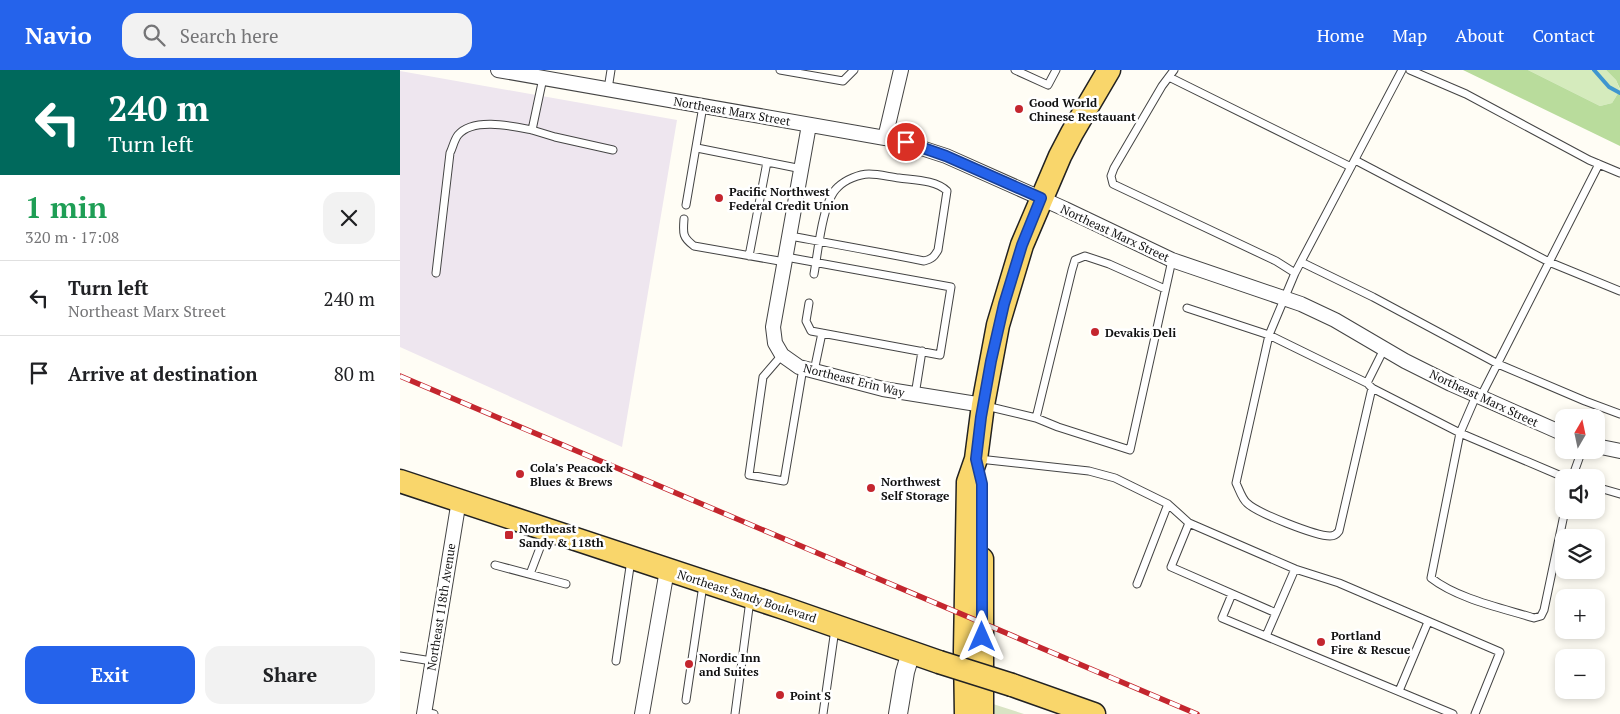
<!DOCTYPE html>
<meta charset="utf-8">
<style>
body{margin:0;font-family:"PT Serif",serif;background:#f2f2f2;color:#202124;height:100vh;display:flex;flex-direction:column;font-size:19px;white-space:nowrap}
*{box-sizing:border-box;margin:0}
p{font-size:16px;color:#757577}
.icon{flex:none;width:28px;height:28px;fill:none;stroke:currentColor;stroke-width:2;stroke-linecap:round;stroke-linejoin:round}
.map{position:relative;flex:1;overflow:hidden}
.drawer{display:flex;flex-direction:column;background:#fff;width:400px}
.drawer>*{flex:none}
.hud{background:#00695c;color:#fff;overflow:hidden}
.needle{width:32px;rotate:9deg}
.buttons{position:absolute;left:1155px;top:339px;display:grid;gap:10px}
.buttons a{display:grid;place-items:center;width:50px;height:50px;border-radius:10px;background:#fff;box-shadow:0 2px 8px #0003;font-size:25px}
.pin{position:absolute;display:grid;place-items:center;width:42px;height:42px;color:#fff;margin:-21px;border:2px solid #fff;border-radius:50%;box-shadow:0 1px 5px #0007}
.me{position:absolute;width:55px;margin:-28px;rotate:0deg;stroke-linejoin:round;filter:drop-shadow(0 0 4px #0008)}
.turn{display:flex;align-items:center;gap:18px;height:105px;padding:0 25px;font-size:22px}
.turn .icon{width:65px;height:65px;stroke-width:2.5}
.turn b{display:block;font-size:35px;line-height:42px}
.round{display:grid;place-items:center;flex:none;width:52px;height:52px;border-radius:15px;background:#f2f2f2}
.overview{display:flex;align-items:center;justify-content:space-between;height:85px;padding:0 25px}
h1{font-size:30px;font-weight:700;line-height:38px;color:#1e9e55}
.cta{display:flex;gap:10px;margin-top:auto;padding:10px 25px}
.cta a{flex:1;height:58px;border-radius:15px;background:#2563eb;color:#fff;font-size:20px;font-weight:700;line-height:58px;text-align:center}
.cta a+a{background:#f2f2f2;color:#202124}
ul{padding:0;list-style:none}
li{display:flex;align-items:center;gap:15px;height:75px;padding:0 25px;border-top:1px solid #e0e0e0}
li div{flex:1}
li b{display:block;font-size:19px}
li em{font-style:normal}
header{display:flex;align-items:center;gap:30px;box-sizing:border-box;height:70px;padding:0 25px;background:#2563eb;color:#fff}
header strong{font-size:24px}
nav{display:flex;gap:28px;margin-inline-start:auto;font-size:18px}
.search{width:350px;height:45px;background:#f2f2f2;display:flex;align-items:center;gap:12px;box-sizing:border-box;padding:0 18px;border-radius:15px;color:#757577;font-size:19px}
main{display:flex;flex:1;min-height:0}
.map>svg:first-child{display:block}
</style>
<header>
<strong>Navio</strong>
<div class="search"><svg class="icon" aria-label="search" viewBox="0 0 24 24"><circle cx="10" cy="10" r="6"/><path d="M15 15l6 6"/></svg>Search here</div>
<nav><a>Home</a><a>Map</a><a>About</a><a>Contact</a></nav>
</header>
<main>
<section class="drawer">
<div class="hud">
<div class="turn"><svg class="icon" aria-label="left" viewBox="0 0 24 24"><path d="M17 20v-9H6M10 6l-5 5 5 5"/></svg><div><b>240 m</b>Turn left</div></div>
</div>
<div class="overview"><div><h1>1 min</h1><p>320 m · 17:08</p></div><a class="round"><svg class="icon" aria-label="close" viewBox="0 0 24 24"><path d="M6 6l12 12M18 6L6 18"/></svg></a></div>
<ul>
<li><svg class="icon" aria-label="left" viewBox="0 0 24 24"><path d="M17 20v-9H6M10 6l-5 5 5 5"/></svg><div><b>Turn left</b><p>Northeast Marx Street</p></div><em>240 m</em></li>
<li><svg class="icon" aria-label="arrive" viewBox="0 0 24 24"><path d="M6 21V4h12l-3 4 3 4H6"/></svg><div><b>Arrive at destination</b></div><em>80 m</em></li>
</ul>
<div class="cta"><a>Exit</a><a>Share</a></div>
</section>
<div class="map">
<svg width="1220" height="644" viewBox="0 0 1220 644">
<rect width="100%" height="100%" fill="#fffdf5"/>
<!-- industrial -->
<path fill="#eee6ef" d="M0,1L277,50L222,377L0,277Z"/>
<!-- green -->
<path fill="#d5ebbd" d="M1128,0H1206L1216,10L1220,20L1212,33L1200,36Z"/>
<!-- forest -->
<path fill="#b9dc9c" d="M1063,0H1128L1200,36L1212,33L1220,20V76Z
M1206,0H1220V19L1216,10Z"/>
<!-- cemetery -->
<path fill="#d9e3c4" d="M593,634L624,644H593Z"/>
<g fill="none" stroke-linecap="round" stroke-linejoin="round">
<!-- stream -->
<path stroke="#3f96cf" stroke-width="4" d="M1194,0L1209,17L1220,23"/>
<defs>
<path id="service" d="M380,0L443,11L454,0
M615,0L648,15L656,0
M774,0L762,16L714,98L711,106L713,114L876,191L895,203L869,265L836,413C839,419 842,429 847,433C857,443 916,466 930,466C934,466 937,464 939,461L972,318
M1010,0L1066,24L1189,90L1220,103
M769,7L951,97
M208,19L211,0
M132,60L155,67L213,80
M297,78L402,99
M955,90L1149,192L1220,221
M286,135L303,36
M284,149C283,163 282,167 294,176L385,192
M390,166C434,174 479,182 524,191C532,189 534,187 538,180L547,121C536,110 514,110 499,108C490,107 479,104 469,104C459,104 445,110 438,117C422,131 418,183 414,204
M349,186L367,92
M386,187L551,217L540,285L411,261L406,251L409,233
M901,192L973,227L1098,294L1185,331L1220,344
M36,203L50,83C53,77 54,70 58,65C73,47 112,56 132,60L143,8
M895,203L1002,0
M787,238L869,265L967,313L984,279
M382,285L363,307L349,405L384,411L403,298
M414,301L422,263
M969,315L972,318L1060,363L1076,326
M515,325L522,281
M1080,328L1199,94
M586,336L636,348L658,357L730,380L772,190
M636,348L672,200L675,190L685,186L709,194L765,219
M579,389L689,401L715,408L768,434L789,453L895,499L866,566
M1172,408L1182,380
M1196,417L1220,424
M1165,440L1144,540L1141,546L1134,548C1102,538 1058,529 1031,508L1060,363L1166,408
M789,453L771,497L876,543
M95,495L166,514
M895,499L939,513L1100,582L1075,644
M130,504L146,462
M737,514L768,434
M832,524L822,548L1053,644
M0,586L32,591
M216,591L231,490
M999,621L1028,552
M286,630L303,515
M24,642L34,644
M335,644L350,530
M423,644L435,559"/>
<path id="minor" d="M98,0L485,68L506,73L546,86L665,139L772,190L901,234L935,250L1005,291L1051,314L1164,364
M409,55L373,257L375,273L382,285L399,297L483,319L583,335
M485,68L501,0
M1196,376L1220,381
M24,644L59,430
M242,644L267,500"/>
<path id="tertiary" d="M498,644L505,602L511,582"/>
<path id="primary" d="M0,411L384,538L539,592
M612,615L694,644
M566,644L565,581L568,412L576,389L583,335L598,255L622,175L660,86L672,63L709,0
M582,644V489"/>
</defs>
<!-- service casing -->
<use href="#service" stroke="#444" stroke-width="9"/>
<!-- minor casing -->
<use href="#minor" stroke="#444" stroke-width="16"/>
<!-- tertiary casing -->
<use href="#tertiary" stroke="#444" stroke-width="20"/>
<!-- primary casing -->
<use href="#primary" stroke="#222" stroke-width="25"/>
<!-- service -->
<use href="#service" stroke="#fff" stroke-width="7"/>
<!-- minor -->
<use href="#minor" stroke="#fff" stroke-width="14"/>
<!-- tertiary -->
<use href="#tertiary" stroke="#fff" stroke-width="18"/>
<!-- primary -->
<use href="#primary" stroke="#f9d66b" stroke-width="22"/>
<defs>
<path id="rail" d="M0,306L797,644"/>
</defs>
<!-- rail casing -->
<use href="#rail" stroke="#c4262e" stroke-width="5.5"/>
<!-- rail -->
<use href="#rail" stroke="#fff" stroke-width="4" stroke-dasharray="11" stroke-linecap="butt"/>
<defs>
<path id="primary-bridge" d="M539,592L612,615"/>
</defs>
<!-- primary-bridge casing -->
<use href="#primary-bridge" stroke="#222" stroke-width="25" stroke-linecap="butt"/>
<!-- primary-bridge -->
<use href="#primary-bridge" stroke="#f9d66b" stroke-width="22"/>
</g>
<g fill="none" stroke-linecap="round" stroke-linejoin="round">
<defs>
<path id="route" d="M506,72L546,86L641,128L622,175L604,234L591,291L581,347L576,389L582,414V567"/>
</defs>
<!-- route casing -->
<use href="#route" stroke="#184099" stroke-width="12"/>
<!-- route -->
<use href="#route" stroke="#2563eb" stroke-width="9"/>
</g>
<!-- markers -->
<g fill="#c4262e" stroke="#fff" stroke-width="2">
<circle cx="619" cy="39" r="5"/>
<circle cx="319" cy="128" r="5"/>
<circle cx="695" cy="262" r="5"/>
<circle cx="120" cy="404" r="5"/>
<circle cx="471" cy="418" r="5"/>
<rect x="104" y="460" width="10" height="10" rx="2.5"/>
<circle cx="921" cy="572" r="5"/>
<circle cx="289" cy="594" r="5"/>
<circle cx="380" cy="625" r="5"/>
</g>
<g text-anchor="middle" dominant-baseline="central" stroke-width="5" stroke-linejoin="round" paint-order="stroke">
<!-- poi labels -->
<g font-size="12" font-weight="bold" fill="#111" stroke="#fff" text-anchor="start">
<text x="629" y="32">Good World<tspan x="629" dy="14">Chinese Restauant</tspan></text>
<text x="329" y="121">Pacific Northwest<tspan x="329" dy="14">Federal Credit Union</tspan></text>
<text x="705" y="262">Devakis Deli</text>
<text x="130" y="397">Cola's Peacock<tspan x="130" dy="14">Blues &amp; Brews</tspan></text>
<text x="481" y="411">Northwest<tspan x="481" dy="14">Self Storage</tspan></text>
<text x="119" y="458">Northeast<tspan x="119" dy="14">Sandy &amp; 118th</tspan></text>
<text x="931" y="565">Portland<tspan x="931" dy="14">Fire &amp; Rescue</tspan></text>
<text x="299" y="587">Nordic Inn<tspan x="299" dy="14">and Suites</tspan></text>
<text x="390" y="625">Point S</text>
</g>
<!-- street labels -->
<g font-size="12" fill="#111" stroke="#fff">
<text transform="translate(332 41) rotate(10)">Northeast Marx Street</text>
<text transform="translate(715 163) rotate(25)">Northeast Marx Street</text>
<text transform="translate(454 310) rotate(14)">Northeast Erin Way</text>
<text transform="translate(1084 328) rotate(25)">Northeast Marx Street</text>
<text transform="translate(347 526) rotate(18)">Northeast Sandy Boulevard</text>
<text transform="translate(41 537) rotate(-81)">Northeast 118th Avenue</text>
</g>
</g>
</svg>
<div class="buttons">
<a><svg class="needle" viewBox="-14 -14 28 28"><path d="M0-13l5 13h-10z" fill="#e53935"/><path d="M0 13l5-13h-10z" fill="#757577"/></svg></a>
<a><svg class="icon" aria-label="sound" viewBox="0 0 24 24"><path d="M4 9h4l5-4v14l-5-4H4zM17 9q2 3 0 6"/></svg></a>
<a><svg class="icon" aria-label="layers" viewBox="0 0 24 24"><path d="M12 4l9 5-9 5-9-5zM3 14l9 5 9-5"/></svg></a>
<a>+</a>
<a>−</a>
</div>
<div class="pin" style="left:506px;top:72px;background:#d93025"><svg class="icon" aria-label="arrive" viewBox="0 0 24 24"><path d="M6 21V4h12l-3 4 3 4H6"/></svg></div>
<svg class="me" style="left:582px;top:567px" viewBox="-20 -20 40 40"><path d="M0-17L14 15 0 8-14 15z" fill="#2563eb" stroke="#fff" stroke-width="4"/></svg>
</div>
</main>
